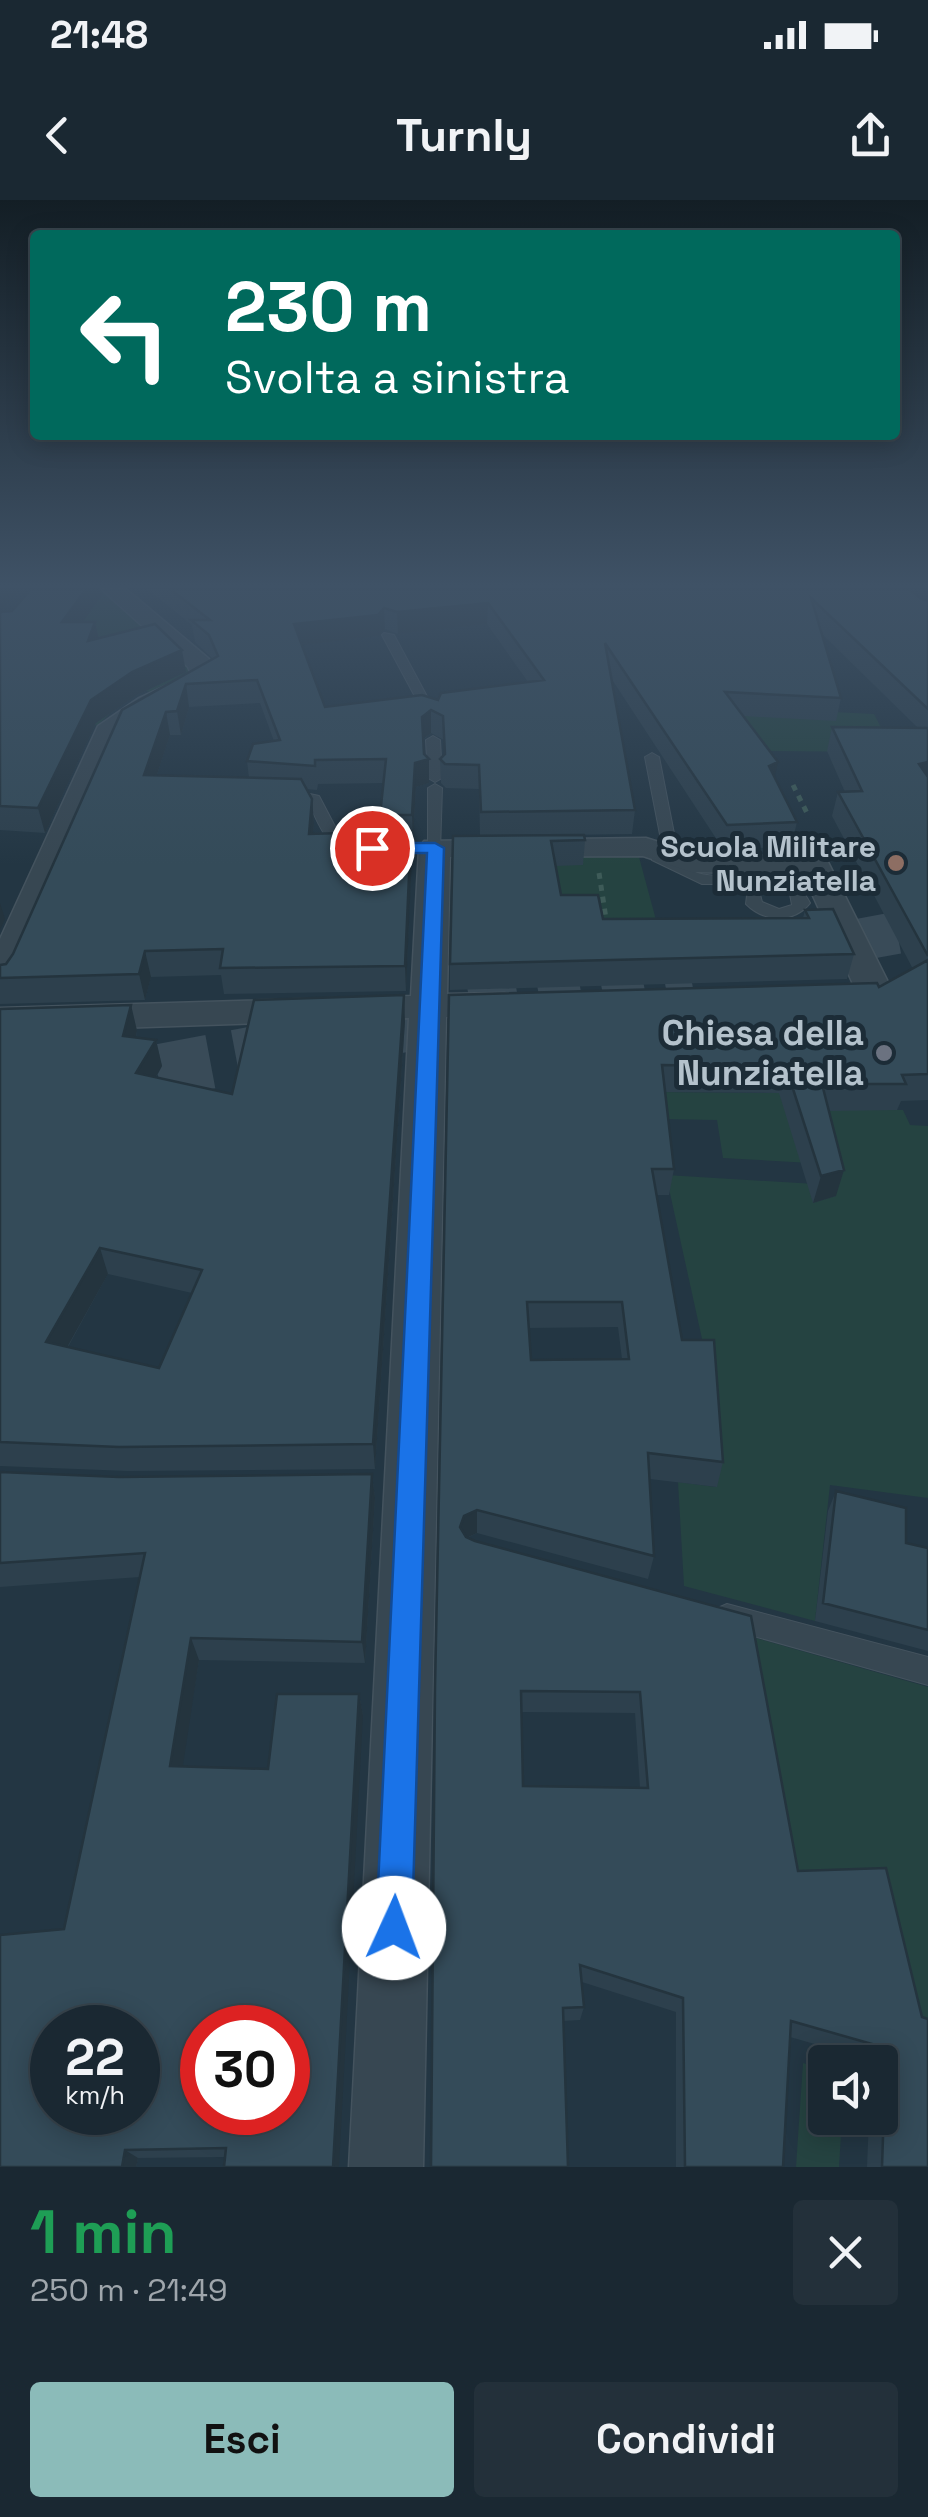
<!DOCTYPE html>
<html lang="it">
<meta charset="utf-8">
<style>
body{margin:0;font-family:"Space Grotesk",sans-serif;background:#23303a;color:#f1f3f6;height:100vh;display:flex;flex-direction:column;font-size:38px;white-space:nowrap}
*{box-sizing:border-box;margin:0}
p{font-size:32px;color:#9fa6ac}
.icon{flex:none;width:55px;height:55px;fill:none;stroke:currentColor;stroke-width:2;stroke-linecap:round;stroke-linejoin:round}
.map{position:relative;height:1967px;overflow:hidden}
.panel{display:flex;flex-direction:column;background:#1a2832;flex:1}
.panel>*{flex:none}
.guide{position:absolute;left:30px;top:30px;width:870px;height:210px;border-radius:10px;box-shadow:0 5px 25px #0003,0 0 0 2px #38444d;background:#00695c;color:#fff;overflow:hidden}
.buttons{position:absolute;left:808px;top:1845px;display:grid;gap:20px}
.buttons a{display:grid;place-items:center;width:90px;height:90px;border-radius:10px;background:#1a2832;box-shadow:0 5px 25px #0003,0 0 0 2px #38444d;font-size:50px}
.speed{position:absolute;left:30px;top:1805px;display:flex;gap:20px;font-size:50px;font-weight:700;text-align:center}
.speed>*{display:grid;place-content:center;width:130px;height:130px;border-radius:50%;background:#1a2832;box-shadow:0 5px 25px #0003,0 0 0 2px #38444d;line-height:1}
.speed small{font-size:25px;font-weight:400}
.speed .limit{border:15px solid #d22;background:#fff;color:#111}
.pin{position:absolute;display:grid;place-items:center;width:85px;height:85px;color:#fff;margin:-42px;border:5px solid #fff;border-radius:50%;box-shadow:0 2px 10px #0007}
.me{position:absolute;width:110px;margin:-55px;rotate:2deg;stroke-linejoin:round;filter:drop-shadow(0 0 8px #0008)}
.turn{display:flex;align-items:center;gap:35px;height:210px;padding:0 30px;font-size:45px}
.turn .icon{width:130px;height:130px;stroke-width:2.5}
.turn b{display:block;font-size:70px;line-height:85px}
.round{display:grid;place-items:center;flex:none;width:105px;height:105px;border-radius:10px;background:#23303a}
.overview{display:flex;align-items:center;justify-content:space-between;height:170px;padding:0 30px}
h1{font-size:60px;font-weight:700;line-height:75px;color:#1e9e55}
.primary-button{display:flex;gap:20px;margin-top:auto;padding:20px 30px}
.primary-button a{flex:1;height:115px;border-radius:10px;background:#8bbbb9;color:#111;font-size:40px;font-weight:700;line-height:115px;text-align:center}
.primary-button a+a{background:#23303a;color:#f1f3f6}
.status{display:flex;justify-content:space-between;align-items:center;height:70px;padding:0 50px;background:#1a2832;direction:ltr}
.status svg{height:28px;fill:currentColor}
header{display:flex;justify-content:space-between;align-items:center;height:130px;padding:0 30px;background:#1a2832;font-size:45px;font-weight:700}
.map>svg:first-child{display:block}
</style>
<div class="status"><b>21:48</b><svg viewBox="0 0 49 12"><path d="M0 12V9h3v3zM5 12V6h3v6zM10 12V3h3v9zM15 12V0h3v12zM26 1h20v11H26zM47 4h2v5h-2z"/></svg></div>
<header><svg class="icon" aria-label="back" viewBox="0 0 24 24"><path d="M15 5l-7 7 7 7"/></svg>Turnly<svg class="icon" aria-label="share" viewBox="0 0 24 24"><path d="M12 15V3M7 8l5-5 5 5M5 13v7h14v-7"/></svg></header>
<div class="map">
<svg width="928" height="1967" viewBox="0 0 928 1967">
<rect width="100%" height="100%" fill="#233643"/>
<!-- green -->
<path fill="#254341" d="M83,389H102L201,475L154,494L137,487L99,524L69,536L81,424L97,401Z
M833,512L874,514L894,552L751,551L722,515Z
M582,657H639L656,720L564,721L550,666Z
M657,892L779,893L865,910H903L910,925L928,926V1298L830,1285L815,1421L684,1386L678,1282L716,1287L708,1166L666,975L832,985L828,964L723,958L717,920L661,919Z
M742,1434L928,1487V1838L787,1688Z
M803,1863L825,1870V1918H842L839,1967H796Z"/>
<g fill="none" stroke-linecap="round" stroke-linejoin="round">
<!-- primary-tunnel-far1 -->
<path stroke="#394b58" stroke-width="42" stroke-dasharray="42 21" stroke-linecap="butt" d="M794,752L928,727
M478,812L690,772"/>
<!-- primary-tunnel -->
<path stroke="#394b58" stroke-width="54" stroke-dasharray="54 26" stroke-linecap="butt" d="M0,901L491,809"/>
<defs>
<path id="lane" d="M384,433L394,435L438,517L437,520L426,517L382,435Z
M433,536L440,540L442,578L435,582L428,578L426,540Z
M652,553L659,557L678,654L670,658C682,665 694,674 707,675C746,681 787,658 810,703C793,724 764,722 746,704L748,687H758L762,702L779,709L792,705L790,694L773,684H702L652,660V654L664,655L645,557Z
M435,584L442,588L440,651H382V645L387,644H428V588Z
M287,589L319,596L340,636L353,644V650C326,651 319,623 308,602L282,596V590Z
M727,1404L928,1457V1485L718,1426L714,1417L718,1408Z"/>
<path id="street" d="M101,389H126L209,459L218,477L124,531L18,778L13,786L0,789V739L98,526L139,498L191,474L188,467Z
M646,638L694,653L826,658L894,794L889,802L830,807L817,804L812,796L817,788L853,784L803,674L691,672L643,656L450,657L447,794L504,793L517,796L522,804L517,812L446,817L423,1967H349L409,818L0,832V808L411,796L419,648L424,641Z"/>
</defs>
<!-- lane casing -->
<use href="#lane" stroke="#44535e" stroke-width="2"/>
<!-- street casing -->
<use href="#street" stroke="#44535e" stroke-width="3"/>
<!-- path -->
<path stroke="#3e5b58" stroke-width="5" stroke-dasharray="6 6" stroke-linecap="butt" d="M793,585L809,617
M599,673L607,725"/>
<!-- lane -->
<use href="#lane" fill="#374752" fill-rule="evenodd"/>
<!-- street -->
<use href="#street" fill="#374752" fill-rule="evenodd"/>
</g>
<!-- wall -->
<path fill="#2d404d" fill-rule="evenodd" d="M147,389H909L920,398L928,401V900L901,901L897,910L829,911L836,996L813,1003L779,893L665,892L674,969L669,995H656L682,1140L723,1262L717,1287L650,1279L654,1356L648,1379L477,1333L467,1338L475,1341L751,1416L798,1671L886,1668L928,1967H867L869,1918H880V1862H871V1860L790,1837L783,1967H676V1812L582,1782L584,1807L580,1820L563,1821L431,1967L449,795L879,787L913,769L832,616L838,592H845L827,551L832,527L918,528L822,434L841,498L836,521L743,516L797,622L791,647L723,649L611,478L635,610L632,634L564,635L585,640L583,665L556,666L561,695L603,719L803,718L805,710L854,754L847,779L450,790V764L480,636L479,589L446,588L441,583L440,559L445,555L444,540L431,533L423,540L424,554L429,559V583L416,587L413,639H412L406,791L224,794L221,775L151,777L145,800L0,804V778L6,764L13,754L122,510L213,459L195,442L192,425ZM487,424L528,482L438,500L325,507L302,445L379,436L385,429L398,434ZM260,503L274,541L247,561L249,578L157,575L170,535H181L189,507ZM384,583L380,615L381,631L313,633L314,623L312,599L306,589L317,590L318,584ZM618,1127L622,1159L531,1160L529,1128ZM522,1512L635,1513L640,1588L523,1586Z
M102,395L82,422H95L99,438L186,472L137,495L96,523L45,633L0,630V412Z
M131,805L137,831L136,837L156,840L162,866L156,878L232,894L405,821L375,1269L128,1271L0,1266V809ZM108,1074L192,1093L159,1168L68,1147Z
M0,1272L119,1277L372,1274L375,1298L365,1463L199,1460L182,1566L268,1569L359,1494L363,1515L225,1957L138,1958L136,1967H0L64,1729L140,1377L0,1387Z
M836,1291L906,1343L928,1348V1451L815,1421L828,1311Z"/>
<!-- shaded-wall -->
<path fill="#24343e" d="M0,389H20L0,411Z
M86,389H101L102,395L67,444L62,422Z
M488,403L487,424L398,434L397,412Z
M384,408L385,429L379,436L296,446L294,424Z
M95,422L100,444L88,441Z
M182,450L186,472L137,495L96,523L45,633L38,608L91,500L132,472Z
M186,484L189,507L181,535L177,511Z
M431,510V533L422,540V517Z
M166,512L170,535L149,599L144,575Z
M429,559V583L416,587L413,639L412,615L415,563Z
M778,562L773,586L769,566Z
M928,562V584L919,564Z
M312,599L314,623L311,658L309,634Z
M411,631L412,655L406,791L405,766Z
M0,703L5,719L0,730Z
M145,751L151,777L145,800L139,774Z
M404,795L405,821L375,1269L373,1244Z
M131,805L137,831L130,862L123,836Z
M156,840L162,866L143,900L136,873Z
M844,970L836,996L813,1003L821,976Z
M100,1048L108,1074L56,1167L46,1142Z
M372,1274L375,1298L365,1463L362,1442Z
M477,1310V1333L464,1339L460,1327L464,1316Z
M191,1438L199,1460L180,1585L170,1566Z
M359,1494L363,1515L339,1967H333Z
M125,1950L138,1958L136,1967H122Z"/>
<!-- building -->
<path fill="#344b59" stroke="#24343e" stroke-width="2.5" fill-rule="evenodd" d="M31,389H86L62,422H95L88,441L155,424L182,450L132,472L91,500L38,608L0,606V412L12,411Z
M170,389H909L920,398L928,401V509L811,398L841,498L725,492L778,562L769,566L797,622L727,625L605,443L635,610L481,612L479,565L445,564L440,559L445,554L443,516L431,510L422,517L424,554L429,559L415,563L412,615H380L386,559L315,560V566L247,561L253,544L280,540L257,480L186,484L177,511L166,512L144,575L301,579L312,599L309,634L411,631L405,766L220,768L223,749L145,751L139,774L0,778V765L6,764L13,754L122,510L218,456L209,435L191,420H210ZM488,403L544,480L441,493L438,500L422,495L325,507L294,424L378,415L384,408L397,412Z
M832,527L928,528V562L919,564L928,577V756L838,592L862,591Z
M584,635L585,640L551,641L561,695H598L603,719L809,718L805,710L833,709L854,754L450,764L453,636Z
M928,760V874L902,875L906,884H822L844,970L821,976L786,867L662,865L674,969H652L682,1140H714L723,1262L648,1253L654,1356L477,1310L464,1316L460,1327L466,1337L475,1341L751,1416L798,1671L886,1668L922,1817L928,1819V1967H882L886,1848L791,1821L783,1967H685L683,1798L580,1765L584,1807L563,1808L568,1967H431L435,1489L449,795L877,783L879,787ZM527,1102H622L629,1159L531,1160ZM521,1491L640,1492L648,1588L523,1586Z
M404,795L373,1244L119,1247L0,1242V809L131,805L123,836L156,840L136,873L232,894L254,800ZM100,1048L202,1070L159,1168L46,1142Z
M0,1272L119,1277L372,1274L362,1442L191,1438L170,1566L268,1569L277,1494H359L333,1967H224L226,1948L125,1950L122,1967H0V1735L64,1729L145,1353L0,1363ZM52,1828H138V1912H52ZM202,1828H288V1912H202Z
M836,1291L906,1308V1343L928,1348V1430L823,1403Z"/>
<!-- sky -->
<linearGradient id="sky" x2="0" y2="1"><stop stop-color="#131e25"/><stop offset="0.58" stop-color="#3f5266"/><stop offset="1" stop-color="#3f5266" stop-opacity="0"/></linearGradient>
<rect width="928" height="665" fill="url(#sky)"/>
<!-- route -->
<path fill="#1a73e8" stroke="#114b97" stroke-width="2.5" d="M435,643L444,648L412,1728L406,1741L394,1746L381,1741L376,1728L427,653H372L363,648L372,643Z"/>
<!-- markers -->
<circle fill="#8d6e63" stroke="#1c2c37" stroke-width="4" cx="896" cy="663" r="10"/>
<circle fill="#6b7280" stroke="#1c2c37" stroke-width="4" cx="884" cy="853" r="10"/>
<g text-anchor="middle" dominant-baseline="central" stroke-width="10" stroke-linejoin="round" paint-order="stroke">
<!-- far-poi labels -->
<g font-size="30" font-weight="bold" fill="#b4c2cc" stroke="#1c2c37" text-anchor="end">
<text x="876" y="646">Scuola Militare<tspan x="876" dy="34">Nunziatella</tspan></text>
</g>
<!-- poi labels -->
<g font-size="35" font-weight="bold" fill="#b4c2cc" stroke="#1c2c37" text-anchor="end">
<text x="864" y="833">Chiesa della<tspan x="864" dy="40">Nunziatella</tspan></text>
</g>
</g>
</svg>
<div class="buttons">
<a><svg class="icon" aria-label="sound" viewBox="0 0 24 24"><path d="M4 9h4l5-4v14l-5-4H4zM17 9q2 3 0 6"/></svg></a>
</div>
<div class="speed"><div>22<small>km/h</small></div><div class="limit">30</div></div>
<div class="pin" style="left:372px;top:648px;background:#d93025"><svg class="icon" aria-label="arrive" viewBox="0 0 24 24"><path d="M6 21V4h12l-3 4 3 4H6"/></svg></div>
<svg class="me" style="left:394px;top:1728px" viewBox="-20 -20 40 40"><circle r="19" fill="#fff"/><path d="M0-13L10 11 0 6-10 11z" fill="#1a73e8"/></svg>
<div class="guide">
<div class="turn"><svg class="icon" aria-label="left" viewBox="0 0 24 24"><path d="M17 20v-9H6M10 6l-5 5 5 5"/></svg><div><b>230 m</b>Svolta a sinistra</div></div>
</div>
</div>
<section class="panel">
<div class="overview"><div><h1>1 min</h1><p>250 m · 21:49</p></div><a class="round"><svg class="icon" aria-label="close" viewBox="0 0 24 24"><path d="M6 6l12 12M18 6L6 18"/></svg></a></div>
<div class="primary-button"><a>Esci</a><a>Condividi</a></div>
</section>
